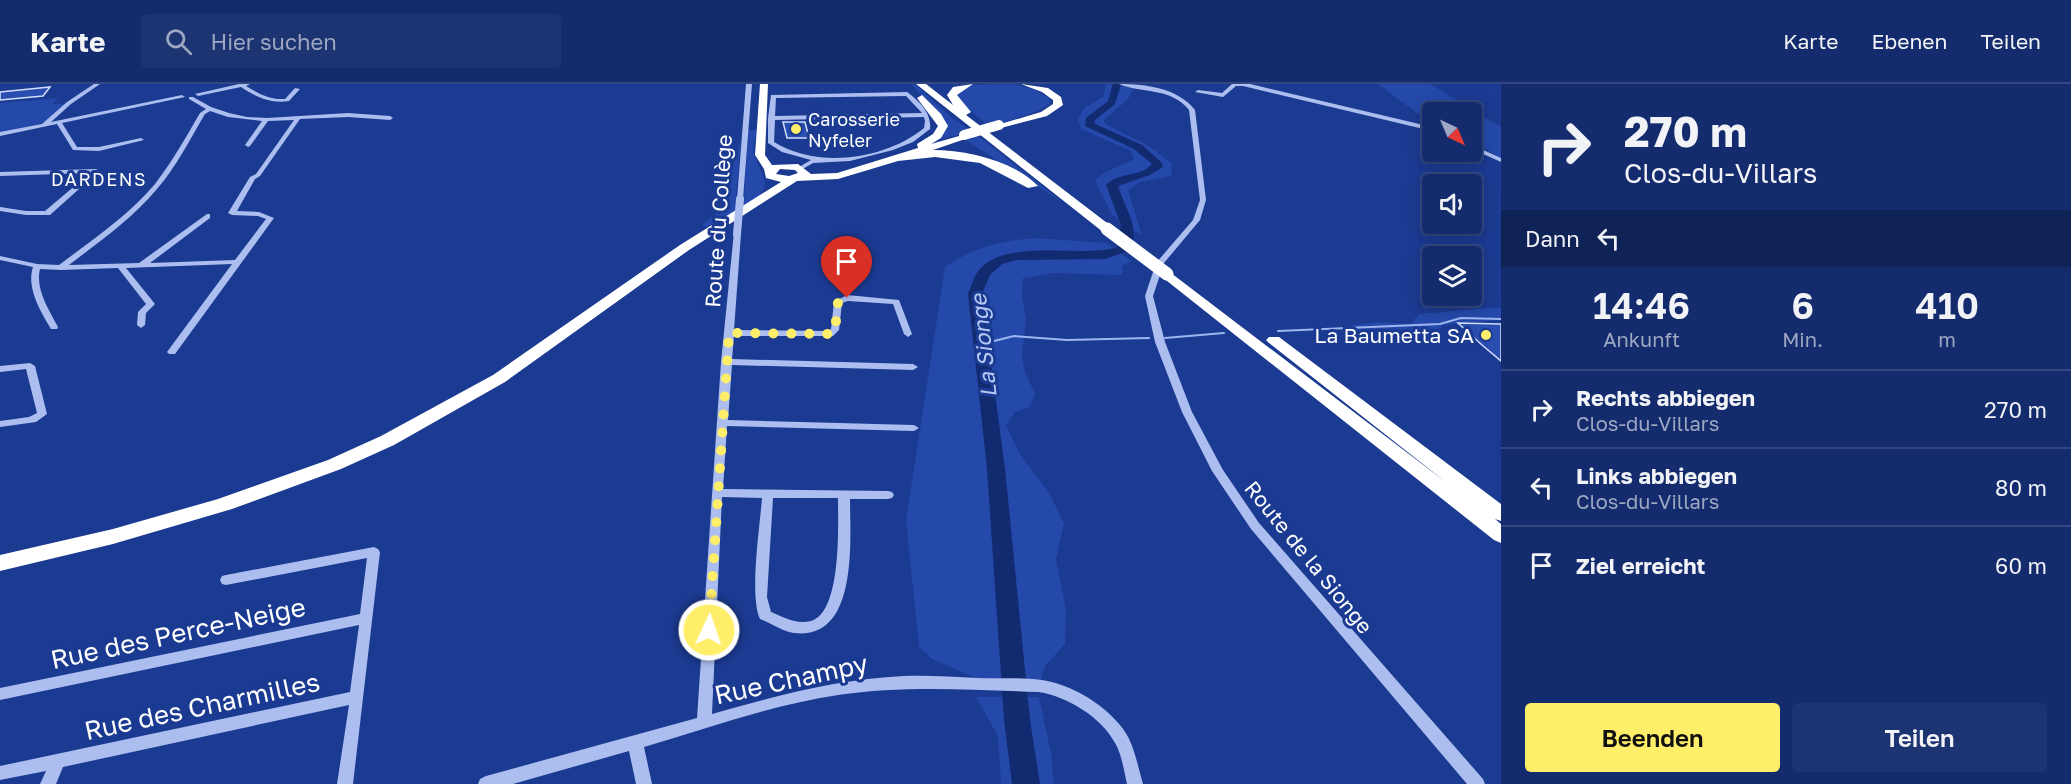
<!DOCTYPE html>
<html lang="de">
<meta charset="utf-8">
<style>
body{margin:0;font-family:"Golos Text",sans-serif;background:#1d3472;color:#f1f3f6;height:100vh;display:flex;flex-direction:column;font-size:22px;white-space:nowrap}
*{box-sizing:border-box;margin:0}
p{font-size:20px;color:#9da7c2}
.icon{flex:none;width:33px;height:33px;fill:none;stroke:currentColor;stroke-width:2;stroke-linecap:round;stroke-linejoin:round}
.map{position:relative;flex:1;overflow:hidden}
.panel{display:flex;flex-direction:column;background:#142c6d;width:570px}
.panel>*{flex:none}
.hud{background:#142c6d;color:#f1f3f6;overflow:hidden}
.needle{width:39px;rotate:136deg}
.controls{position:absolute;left:1422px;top:18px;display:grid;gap:12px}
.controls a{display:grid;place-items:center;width:60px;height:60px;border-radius:6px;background:#142c6d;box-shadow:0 3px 15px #0003,0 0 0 2px #334880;font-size:30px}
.pin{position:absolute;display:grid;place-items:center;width:51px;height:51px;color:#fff;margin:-62px -26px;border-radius:50% 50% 50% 0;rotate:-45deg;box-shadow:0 0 6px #0007}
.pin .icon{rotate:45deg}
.me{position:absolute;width:66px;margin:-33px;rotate:3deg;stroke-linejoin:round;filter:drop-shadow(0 0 4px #0008)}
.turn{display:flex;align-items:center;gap:21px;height:126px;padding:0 24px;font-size:27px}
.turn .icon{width:78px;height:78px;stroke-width:2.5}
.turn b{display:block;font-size:42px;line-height:51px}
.then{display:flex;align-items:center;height:57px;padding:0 24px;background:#0003;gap:12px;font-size:22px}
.eta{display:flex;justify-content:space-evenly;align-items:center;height:102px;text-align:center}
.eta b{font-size:36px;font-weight:600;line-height:42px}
.action{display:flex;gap:12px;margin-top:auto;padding:12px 24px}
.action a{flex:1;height:69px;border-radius:6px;background:#ffee69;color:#111;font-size:24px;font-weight:600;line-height:69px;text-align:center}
.action a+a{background:#1d3472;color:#f1f3f6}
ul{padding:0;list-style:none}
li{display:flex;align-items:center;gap:18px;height:78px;padding:0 24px;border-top:2px solid #334880}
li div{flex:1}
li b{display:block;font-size:22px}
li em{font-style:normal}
header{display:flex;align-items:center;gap:36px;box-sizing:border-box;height:84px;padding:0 30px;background:#142c6d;border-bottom:2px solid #334880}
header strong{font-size:28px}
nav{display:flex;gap:33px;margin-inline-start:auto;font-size:21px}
.search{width:420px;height:54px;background:#1d3472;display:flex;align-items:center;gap:15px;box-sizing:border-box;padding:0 21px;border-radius:6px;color:#9da7c2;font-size:22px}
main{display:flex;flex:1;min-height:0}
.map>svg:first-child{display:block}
</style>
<header>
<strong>Karte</strong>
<div class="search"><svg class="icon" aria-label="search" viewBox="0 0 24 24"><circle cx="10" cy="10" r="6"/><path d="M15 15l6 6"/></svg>Hier suchen</div>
<nav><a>Karte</a><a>Ebenen</a><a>Teilen</a></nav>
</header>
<main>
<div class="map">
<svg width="1501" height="700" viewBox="0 0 1501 700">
<rect width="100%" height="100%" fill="#1b3a91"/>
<!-- green -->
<path fill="#2449aa" d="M1010,0L1032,4L1049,14L1050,20L1038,27L990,43L958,17L956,8L972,1Z
M1106,0L1131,3L1133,6L1128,15L1104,36L1105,40L1151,63L1172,80L1171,92L1140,98L1128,106L1142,152L1112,131L1095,97L1102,90L1134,75L1131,67L1081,45L1078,35L1085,23L1103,13Z
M1378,0H1430L1501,43V75L1472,56V28H1432V40Z
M912,1H916L952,34L973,48L938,55L939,30Z
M59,14L52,20H65L44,39L0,49V19Z
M748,46H757C756,54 752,62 754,69C756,80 764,88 765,100C765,118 721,135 707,143L702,141L721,126L741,54L735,122L744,118Z
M977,51L1062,118L964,55Z
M1034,154L1107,159L1132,177L1122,182L1123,191L1053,189L1023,194L1022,212L1026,235L1022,272L1025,288L1035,310L1030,323L1015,328L1006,341L1019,369L1049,409L1064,439L1056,475L1066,525L1065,560L1045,582L1039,602L990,600L932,575L919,563L906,436L945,183C974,163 999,157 1034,154Z
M1490,224H1501V236L1442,241L1441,245L1352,247L1347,242L1379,238L1411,240L1419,230Z
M976,613H1039L1051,669L1054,700H1001L998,652Z"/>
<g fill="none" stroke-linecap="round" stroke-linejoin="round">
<!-- stream -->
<path stroke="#9eb6f0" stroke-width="2" d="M1278,247L1440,240L1461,234L1501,235
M1165,254L1224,249
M982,260L1014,252L1067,256L1149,254"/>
<!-- river -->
<path fill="#122a6f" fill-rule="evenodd" d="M1113,0H1121L1115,20L1094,37L1095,40L1142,61L1162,79L1163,83L1150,91L1118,102C1125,125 1140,142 1131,166L1105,175L1017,176L1002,180L990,191L982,210L1005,385L1030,636L1040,700H1012L1004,636L987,385L968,210C971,203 973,195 977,189C1001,152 1080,175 1118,163L1121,141L1106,101C1118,88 1142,93 1152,80L1134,65L1085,42L1086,34L1108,17Z"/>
</g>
<!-- building -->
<path fill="#2a4eaf" stroke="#d1ddfa" stroke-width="1.5" d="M50,3L43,12L0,16V8Z
M783,38H805L809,54H787Z
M1458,239L1501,240V277L1482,261Z"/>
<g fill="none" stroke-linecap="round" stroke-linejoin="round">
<!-- minor -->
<path fill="#abbeef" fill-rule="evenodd" d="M94,0H100L71,20L51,38L182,11L185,13L62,39L77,63H99L141,54L144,56L99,67L73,66L57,40L0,52V48L42,40L67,18Z
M239,0H250L246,2C259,10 270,16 285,15L295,4L300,5L289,17C270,20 256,13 241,3L198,12L195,10Z
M746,0H752L743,115L740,117L737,115Z
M1119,0C1146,0 1178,4 1195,26L1206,116L1200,136L1164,179L1153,212L1165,258L1192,328L1223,386L1259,439L1483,695L1485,700H1467L1251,445L1212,387L1182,328L1155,258L1145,212L1156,179L1193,136L1200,116L1189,26C1171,3 1143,10 1119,0Z
M1232,0H1250L1432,43V47L1243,2H1236L1223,13L1195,8L1198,6L1222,9Z
M907,8C919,17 932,29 930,45L913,58L893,66L850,77L813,79L801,86L798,84L799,83L811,76L782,68L768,59V34L771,11ZM906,12L922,29L775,32L776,14ZM924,33L925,37L924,44C885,76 817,85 774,58L775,36Z
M189,13H193L211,23L229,29L247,33L267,34L348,29L390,32L393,34L390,36L348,33L300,35L260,92L255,95L237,127L259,128L274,134L175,270H169L167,268L232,180L126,184L155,220L146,229L145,241L141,244L137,241L138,228L146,220L118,184L61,186L40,185C35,205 49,226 58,243L57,245H51C41,228 26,204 33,183L0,176V172L37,180L59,181C92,156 128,132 155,100C172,78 186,53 200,29L206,25L189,15ZM210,27L228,33L262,37L245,61L248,63L250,62L268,37L294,36L256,90L250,93L228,129L232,131L258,132L266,135L235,176L150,179L210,134V130H207L139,179L69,181C100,157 132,135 157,105C177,82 190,55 205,30Z
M1472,61L1501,74V78L1472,65Z
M96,85L99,87L98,88L50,131H26L0,127V123L26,127H45L90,89L0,92V88Z
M734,148L741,150L734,246L828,247L831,245L834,218L847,211L899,216L912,250L908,253L904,250L893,220L848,217L842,219L839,246L833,252H734L732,275L913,280L918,283L913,286L732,281L728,336L914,341L919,344L914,347L727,342L723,405L888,407L892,408L894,411L892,414L888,415H850C850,455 859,557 794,549C783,548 771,539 760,535C749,511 760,442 762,414L722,413L712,630C775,612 838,595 904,592C929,591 953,593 978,594C999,595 1021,593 1042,596C1070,600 1102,619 1120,641C1134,657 1137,680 1143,700H1127C1124,687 1122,671 1115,659C1101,633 1068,613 1039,608C972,606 905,601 838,611C772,621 708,644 644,663L652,700H636L629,667L513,700H478L480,695L486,692L697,634L721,278ZM773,414H838C838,441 842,528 811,537C797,541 783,533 771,528L767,513Z
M30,279L35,282L47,330L36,338L0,343V337L29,333L37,329L26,285L0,288V282Z
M374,463L378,465L380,468L353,700H337L349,621L63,683L56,700H40L46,687L0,696V682L350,608L359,541L0,616V604L360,530L367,474L226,501L222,500L220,496L222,492L226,491Z"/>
<!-- highway -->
<path fill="#fff" fill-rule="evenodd" d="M760,0H768L765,71L772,81L798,80L811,90L837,89L918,64L917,60L933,50L938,42L917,14L922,11L941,30L948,42L941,54L931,60L966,50L971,53L933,66C967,66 1014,77 1038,102L1028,104L980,79L935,73L898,77L838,95L797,97L689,166L505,298L394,361L341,385L232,425L113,460L0,487V471L113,445L218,415L328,376L381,352L493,291L680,161L781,98L766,94L764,85L755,71ZM780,85L795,86L798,89L789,92L776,90Z
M916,0H926L953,21L947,11L953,3L973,0L957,11L971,28L966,31L1111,142V148H1103Z
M1021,0L1048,4L1061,13L1063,21L1047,32L997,45V41L1041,28L1053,20V16L1042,8Z
M1167,186L1447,399L1269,259L1266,256L1269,253H1279L1501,420V437L1495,435L1501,440V459L1494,456L1162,193L1160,190Z"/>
<!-- minor-bridge -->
<path stroke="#abbeef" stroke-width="8" d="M737,150L740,115"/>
<!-- highway-bridge-far1 -->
<path stroke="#fff" stroke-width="10" d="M964,51L999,41"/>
<!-- highway-bridge -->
<path stroke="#fff" stroke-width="13" d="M1107,145L1167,190"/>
</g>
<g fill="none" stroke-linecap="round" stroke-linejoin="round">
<!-- route -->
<path stroke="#ffee69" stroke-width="10" stroke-dasharray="0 18" d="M709,546L729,249L830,250L835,246L838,218L847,214"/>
</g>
<!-- markers -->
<g fill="#ffee69" stroke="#1b3a91" stroke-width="2">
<circle cx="796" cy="45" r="6"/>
<circle cx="1486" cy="251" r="6"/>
</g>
<g text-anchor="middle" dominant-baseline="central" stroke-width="6" stroke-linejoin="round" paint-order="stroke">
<!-- far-poi labels -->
<g font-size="18" fill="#fff" stroke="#1b3a91" text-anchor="start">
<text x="808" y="35">Carosserie<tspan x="808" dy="21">Nyfeler</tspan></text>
</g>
<!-- far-neighbourhood labels -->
<g font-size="18" letter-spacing="1.5" fill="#fff" stroke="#1b3a91">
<text x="99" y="95">DARDENS</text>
</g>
<!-- street labels -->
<g font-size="21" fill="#fff" stroke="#1b3a91">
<text transform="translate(718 137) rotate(-86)">Route du Collège</text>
<text transform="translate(1309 473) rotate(51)">Route de la Sionge</text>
</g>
<!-- poi labels -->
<g font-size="21" fill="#fff" stroke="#1b3a91" text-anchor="end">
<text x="1474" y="251">La Baumetta SA</text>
</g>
<!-- water labels -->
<g font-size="22" font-style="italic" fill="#b7c9f5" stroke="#1b3a91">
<text transform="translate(983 262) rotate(-96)">La Sionge</text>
</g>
<!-- near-street labels -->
<g font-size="26" fill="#fff" stroke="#1b3a91">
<text transform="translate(178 549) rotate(-12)">Rue des Perce-Neige</text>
<text transform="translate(791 595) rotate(-12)">Rue Champy</text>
<text transform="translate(202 622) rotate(-12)">Rue des Charmilles</text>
</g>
</g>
</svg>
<div class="controls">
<a><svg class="needle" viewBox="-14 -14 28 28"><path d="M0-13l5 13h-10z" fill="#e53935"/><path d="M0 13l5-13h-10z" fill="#9da7c2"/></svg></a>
<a><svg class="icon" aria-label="sound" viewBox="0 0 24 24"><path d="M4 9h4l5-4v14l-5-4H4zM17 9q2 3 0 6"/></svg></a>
<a><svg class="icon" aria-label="layers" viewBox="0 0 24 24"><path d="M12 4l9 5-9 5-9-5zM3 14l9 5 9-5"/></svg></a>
</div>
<div class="pin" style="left:847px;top:214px;background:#d93025"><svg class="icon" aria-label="arrive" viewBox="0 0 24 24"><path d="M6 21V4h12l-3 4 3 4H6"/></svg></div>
<svg class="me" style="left:709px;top:546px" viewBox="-20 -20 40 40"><circle r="17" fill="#ffee69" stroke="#fff" stroke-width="3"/><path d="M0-11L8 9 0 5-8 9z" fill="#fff"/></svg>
</div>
<section class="panel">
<div class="hud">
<div class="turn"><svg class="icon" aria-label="right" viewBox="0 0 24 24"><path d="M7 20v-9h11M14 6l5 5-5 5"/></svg><div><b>270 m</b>Clos-du-Villars</div></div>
<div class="then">Dann<svg class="icon" aria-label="left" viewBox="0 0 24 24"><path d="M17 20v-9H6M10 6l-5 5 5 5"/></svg></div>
</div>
<div class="eta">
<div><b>14:46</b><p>Ankunft</p></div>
<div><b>6</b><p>Min.</p></div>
<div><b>410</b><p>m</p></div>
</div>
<ul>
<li><svg class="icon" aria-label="right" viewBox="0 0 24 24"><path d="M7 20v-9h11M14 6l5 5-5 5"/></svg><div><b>Rechts abbiegen</b><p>Clos-du-Villars</p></div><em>270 m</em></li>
<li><svg class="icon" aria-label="left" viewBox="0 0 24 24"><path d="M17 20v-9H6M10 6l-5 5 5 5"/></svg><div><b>Links abbiegen</b><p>Clos-du-Villars</p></div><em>80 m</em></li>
<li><svg class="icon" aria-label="arrive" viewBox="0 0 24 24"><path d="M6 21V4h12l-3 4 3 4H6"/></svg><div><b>Ziel erreicht</b></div><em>60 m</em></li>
</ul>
<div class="action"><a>Beenden</a><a>Teilen</a></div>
</section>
</main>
